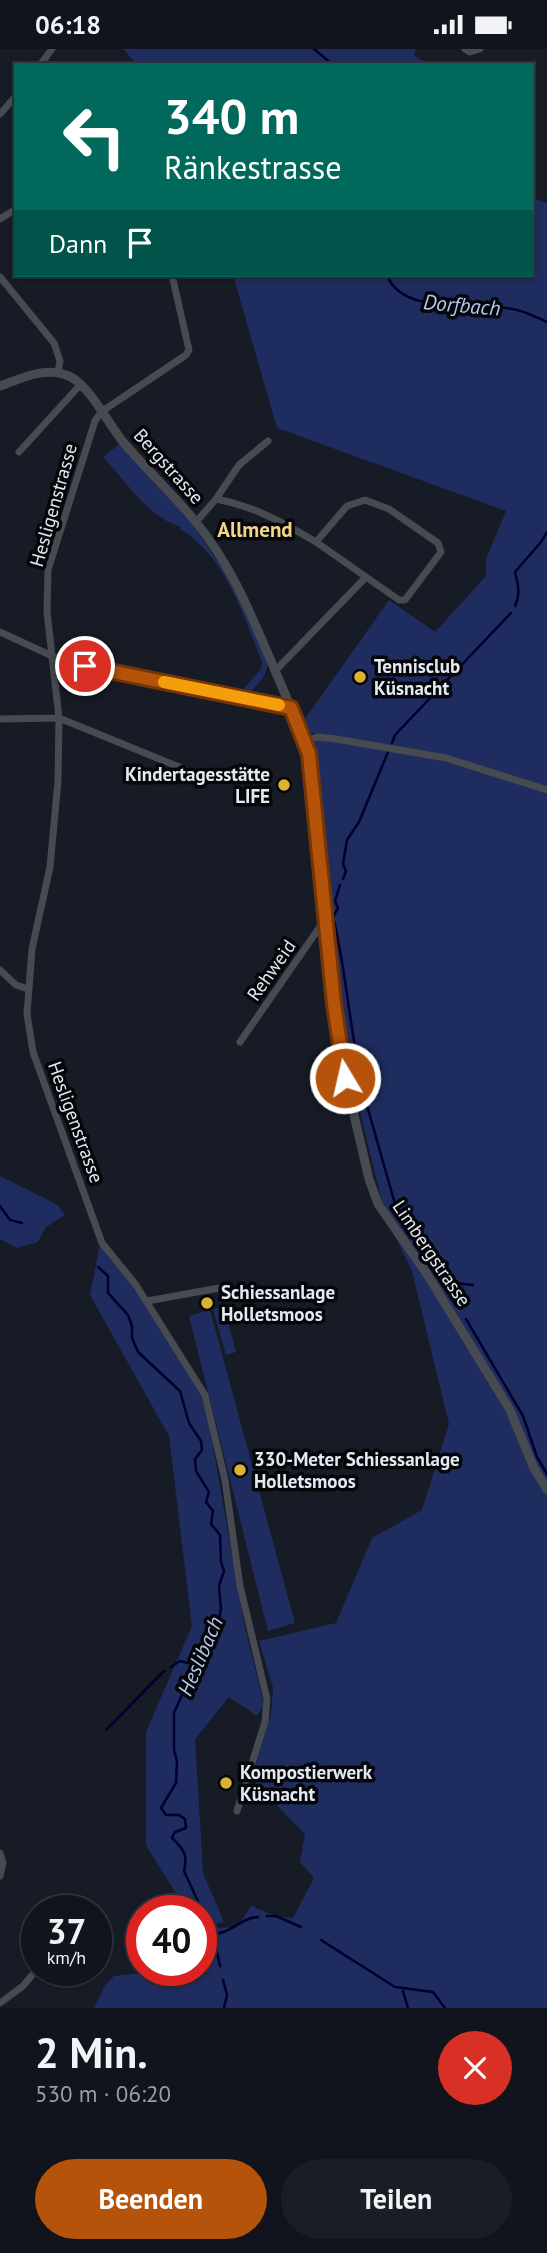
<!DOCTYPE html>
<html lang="de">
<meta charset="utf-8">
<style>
body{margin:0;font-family:"PT Sans",sans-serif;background:#1a1d25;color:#f1f3f6;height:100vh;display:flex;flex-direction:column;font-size:26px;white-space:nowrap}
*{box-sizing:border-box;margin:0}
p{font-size:23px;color:#9c9ea3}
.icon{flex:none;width:38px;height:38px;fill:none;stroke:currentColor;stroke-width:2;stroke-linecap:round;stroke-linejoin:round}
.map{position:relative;height:1959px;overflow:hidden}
.side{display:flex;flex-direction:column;background:#11141c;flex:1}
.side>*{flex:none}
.guide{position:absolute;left:14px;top:14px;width:520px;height:214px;border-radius:0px;box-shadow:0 2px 5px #0004,0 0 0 2px #30333b;background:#00695c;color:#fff;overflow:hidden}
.speed{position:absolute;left:21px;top:1846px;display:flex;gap:14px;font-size:35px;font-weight:700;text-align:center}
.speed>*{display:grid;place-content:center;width:91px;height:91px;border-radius:50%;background:#11141c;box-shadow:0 2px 5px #0004,0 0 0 2px #30333b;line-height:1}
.speed small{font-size:18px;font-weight:400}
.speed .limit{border:10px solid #d22;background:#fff;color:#111}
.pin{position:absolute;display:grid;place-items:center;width:60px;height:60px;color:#fff;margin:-30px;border:4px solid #fff;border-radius:50%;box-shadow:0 2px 7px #0007}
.me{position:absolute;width:77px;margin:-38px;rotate:351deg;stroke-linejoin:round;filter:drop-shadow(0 0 5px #0008)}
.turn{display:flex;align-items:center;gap:24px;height:147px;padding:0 35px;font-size:32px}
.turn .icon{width:91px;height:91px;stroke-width:2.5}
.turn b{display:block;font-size:49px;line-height:60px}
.then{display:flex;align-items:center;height:66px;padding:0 35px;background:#0003;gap:14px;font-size:26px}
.round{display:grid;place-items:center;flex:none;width:74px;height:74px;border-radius:37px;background:#1a1d25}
.summary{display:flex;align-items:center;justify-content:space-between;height:119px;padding:0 35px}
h1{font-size:42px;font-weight:700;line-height:52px}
.primary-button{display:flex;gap:14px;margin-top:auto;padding:14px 35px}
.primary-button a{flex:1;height:80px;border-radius:42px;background:#b45309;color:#fff;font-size:28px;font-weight:700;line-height:80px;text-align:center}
.primary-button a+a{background:#1a1d25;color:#f1f3f6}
.status{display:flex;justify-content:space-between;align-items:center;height:49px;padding:0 35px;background:#11141c;direction:ltr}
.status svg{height:19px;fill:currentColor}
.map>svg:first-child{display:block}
</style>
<div class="status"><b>06:18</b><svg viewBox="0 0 49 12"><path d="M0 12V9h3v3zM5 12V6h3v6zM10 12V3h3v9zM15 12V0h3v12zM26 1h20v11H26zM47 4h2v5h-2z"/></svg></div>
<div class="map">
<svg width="547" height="1959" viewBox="0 0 547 1959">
<rect width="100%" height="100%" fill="#171b26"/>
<!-- green -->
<path fill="#1f2c5f" d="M123,0H416L414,7L423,12L425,16H137Z
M532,149L547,154V1959H94L105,1936L114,1927L139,1924L180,1934L207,1925L201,1881L238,1877L251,1857L276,1867L293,1869L314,1829L300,1813L305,1785L251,1730L271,1666L273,1639L259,1592L336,1574L372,1489L422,1461L449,1375L412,1222L386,1169L347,1011L304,692L341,688L308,684L302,674L389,551L435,583L486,527V510L506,462L277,379L233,226H532Z
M123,392L193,476L228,527L268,613C266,629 258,635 247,646L239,645L261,620L262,613C243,566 226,507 180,480L181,478C146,467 128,434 103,408Z
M0,1127L58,1156L65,1166L46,1178L38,1193L17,1199L0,1190Z
M100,1195L136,1241L205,1351L243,1570L264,1656L257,1667L229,1648L195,1690L203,1824L224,1873L201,1879V1862H187L146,1796V1683L192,1577L169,1387L90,1246Z
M224,1258L236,1303L226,1306L213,1260Z
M210,1261L295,1574L268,1582L189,1267Z"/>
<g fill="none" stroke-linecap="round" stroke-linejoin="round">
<!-- stream -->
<path stroke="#02002e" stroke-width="2.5" d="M314,0L333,16
M387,226C401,265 471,255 506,259C521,260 533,267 547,273
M515,557C521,544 518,536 515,523L541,493L547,483
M392,694L395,686L511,564
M343,830L346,822L343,815L347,791L359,773L388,703
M340,836L335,852L338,859L333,868C347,923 349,982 363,1036
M366,1053L395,1155L407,1184
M0,1157L10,1171L22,1174
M417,1198L456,1256
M98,1218L108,1227V1244L128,1266L132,1277V1289L138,1303L180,1342L189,1374L201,1392L202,1401L195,1410L196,1422L209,1443L206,1453L213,1462L211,1475L220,1486L221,1513L224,1522L219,1537L221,1560L219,1570L214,1572L212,1587L200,1603L194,1627L185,1639L174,1664V1701L177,1712L176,1734L161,1759L166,1766H179L185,1770L186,1779L175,1783L172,1789C184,1800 188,1806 184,1822L213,1885L220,1917
M436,1226L453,1234L473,1236
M466,1270L523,1367L537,1408L547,1425
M171,1618L180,1612L187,1614L197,1611
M106,1681L164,1622
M267,1867H276L301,1878
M213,1885C230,1885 242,1868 258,1868
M321,1891L395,1938L433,1943L445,1959
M223,1931L227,1946L224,1959
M402,1939L408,1959"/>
<!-- minor -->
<path stroke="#474a50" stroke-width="7" d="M465,0L470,3L480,0
M40,16L52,0
M0,65L16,47
M0,170L16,160
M172,226L189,301L186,306L101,363L95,372L48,521L47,563L59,669L58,732L50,818L32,900L27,965L33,1003L102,1194L136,1236L205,1346L225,1431L240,1537L267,1650L265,1673L237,1762
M0,228L54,294L60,312L58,323
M19,403L81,335
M216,450C256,458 282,473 316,493
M365,451L389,460L438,494L441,503L405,551H399L316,493L347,457Z
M196,473L216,450L239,416L268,392
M0,583L65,613L291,659
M275,622L366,528
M0,670L59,669L184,720
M304,692L318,688L336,690L446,709L547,741
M0,921L16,936L28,940
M240,993L326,869
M147,1252L225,1238
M0,1804L3,1814L0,1827
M0,1954L23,1937L37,1920"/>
<!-- tertiary -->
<path stroke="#474a50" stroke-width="9" d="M0,337C23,329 47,316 71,328C91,339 109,376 124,394C147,421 173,445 195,472C230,514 250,563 271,612C284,643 298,673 308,705L341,1010L369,1130L378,1155L427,1225L510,1361L533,1417L547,1441"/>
</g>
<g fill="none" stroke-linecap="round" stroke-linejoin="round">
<defs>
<path id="route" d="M85,617L291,659L309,705L334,955L345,1029"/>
</defs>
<!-- route casing -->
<use href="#route" stroke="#753606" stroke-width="18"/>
<!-- route -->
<use href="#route" stroke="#b45309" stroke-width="12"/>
<!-- slow -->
<path stroke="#f59e0b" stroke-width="12" d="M164,633L279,656"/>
</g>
<!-- markers -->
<g fill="#dcb233" stroke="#05060a" stroke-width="2.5">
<circle cx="360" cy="628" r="7"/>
<circle cx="284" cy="736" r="7"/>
<circle cx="207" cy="1254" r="7"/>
<circle cx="240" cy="1421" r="7"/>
<circle cx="226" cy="1734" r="7"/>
</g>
<g text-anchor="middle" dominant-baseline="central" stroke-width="7" stroke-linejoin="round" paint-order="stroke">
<!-- street labels -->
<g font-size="19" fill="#e4e8f0" stroke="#05060a">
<text transform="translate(169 417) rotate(48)">Bergstrasse</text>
<text transform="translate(53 456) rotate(-74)">Hesligenstrasse</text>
<text transform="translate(271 921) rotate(-55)">Rehweid</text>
<text transform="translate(76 1073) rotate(70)">Hesligenstrasse</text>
<text transform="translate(432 1204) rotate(56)">Limbergstrasse</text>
</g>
<!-- poi labels -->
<g font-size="19" font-weight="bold" fill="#e4e8f0" stroke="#05060a" text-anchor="start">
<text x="374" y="617">Tennisclub<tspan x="374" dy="22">Küsnacht</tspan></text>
<text x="270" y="725" text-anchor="end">Kindertagesstätte<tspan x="270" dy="22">LIFE</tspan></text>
<text x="221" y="1243">Schiessanlage<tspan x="221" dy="22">Holletsmoos</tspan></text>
<text x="254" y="1410">330-Meter Schiessanlage<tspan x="254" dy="22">Holletsmoos</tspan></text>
<text x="240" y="1723">Kompostierwerk<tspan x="240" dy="22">Küsnacht</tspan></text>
</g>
<!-- water labels -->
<g font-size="21" font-style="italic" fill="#b7c6ed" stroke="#05060a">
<text transform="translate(462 256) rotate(5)">Dorfbach</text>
<text transform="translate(200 1607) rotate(-67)">Heslibach</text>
</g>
<!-- neighbourhood labels -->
<g font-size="21" font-weight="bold" fill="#f2d589" stroke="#05060a">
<text x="255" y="480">Allmend</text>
</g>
</g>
</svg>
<div class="speed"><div>37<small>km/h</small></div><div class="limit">40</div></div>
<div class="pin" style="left:85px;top:617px;background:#d93025"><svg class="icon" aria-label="arrive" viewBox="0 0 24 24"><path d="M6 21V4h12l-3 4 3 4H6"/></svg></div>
<svg class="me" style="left:345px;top:1029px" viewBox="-20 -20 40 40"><circle r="17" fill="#b45309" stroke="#fff" stroke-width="3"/><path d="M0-11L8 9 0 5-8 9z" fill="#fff"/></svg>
<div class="guide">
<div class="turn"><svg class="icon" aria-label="left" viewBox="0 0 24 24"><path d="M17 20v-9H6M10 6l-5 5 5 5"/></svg><div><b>340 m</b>Ränkestrasse</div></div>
<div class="then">Dann<svg class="icon" aria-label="arrive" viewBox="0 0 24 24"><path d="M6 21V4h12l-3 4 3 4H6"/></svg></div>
</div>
</div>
<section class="side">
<div class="summary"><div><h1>2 Min.</h1><p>530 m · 06:20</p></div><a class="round" style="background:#d93025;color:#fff"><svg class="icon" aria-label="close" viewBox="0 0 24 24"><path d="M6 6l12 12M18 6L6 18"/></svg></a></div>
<div class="primary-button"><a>Beenden</a><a>Teilen</a></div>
</section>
